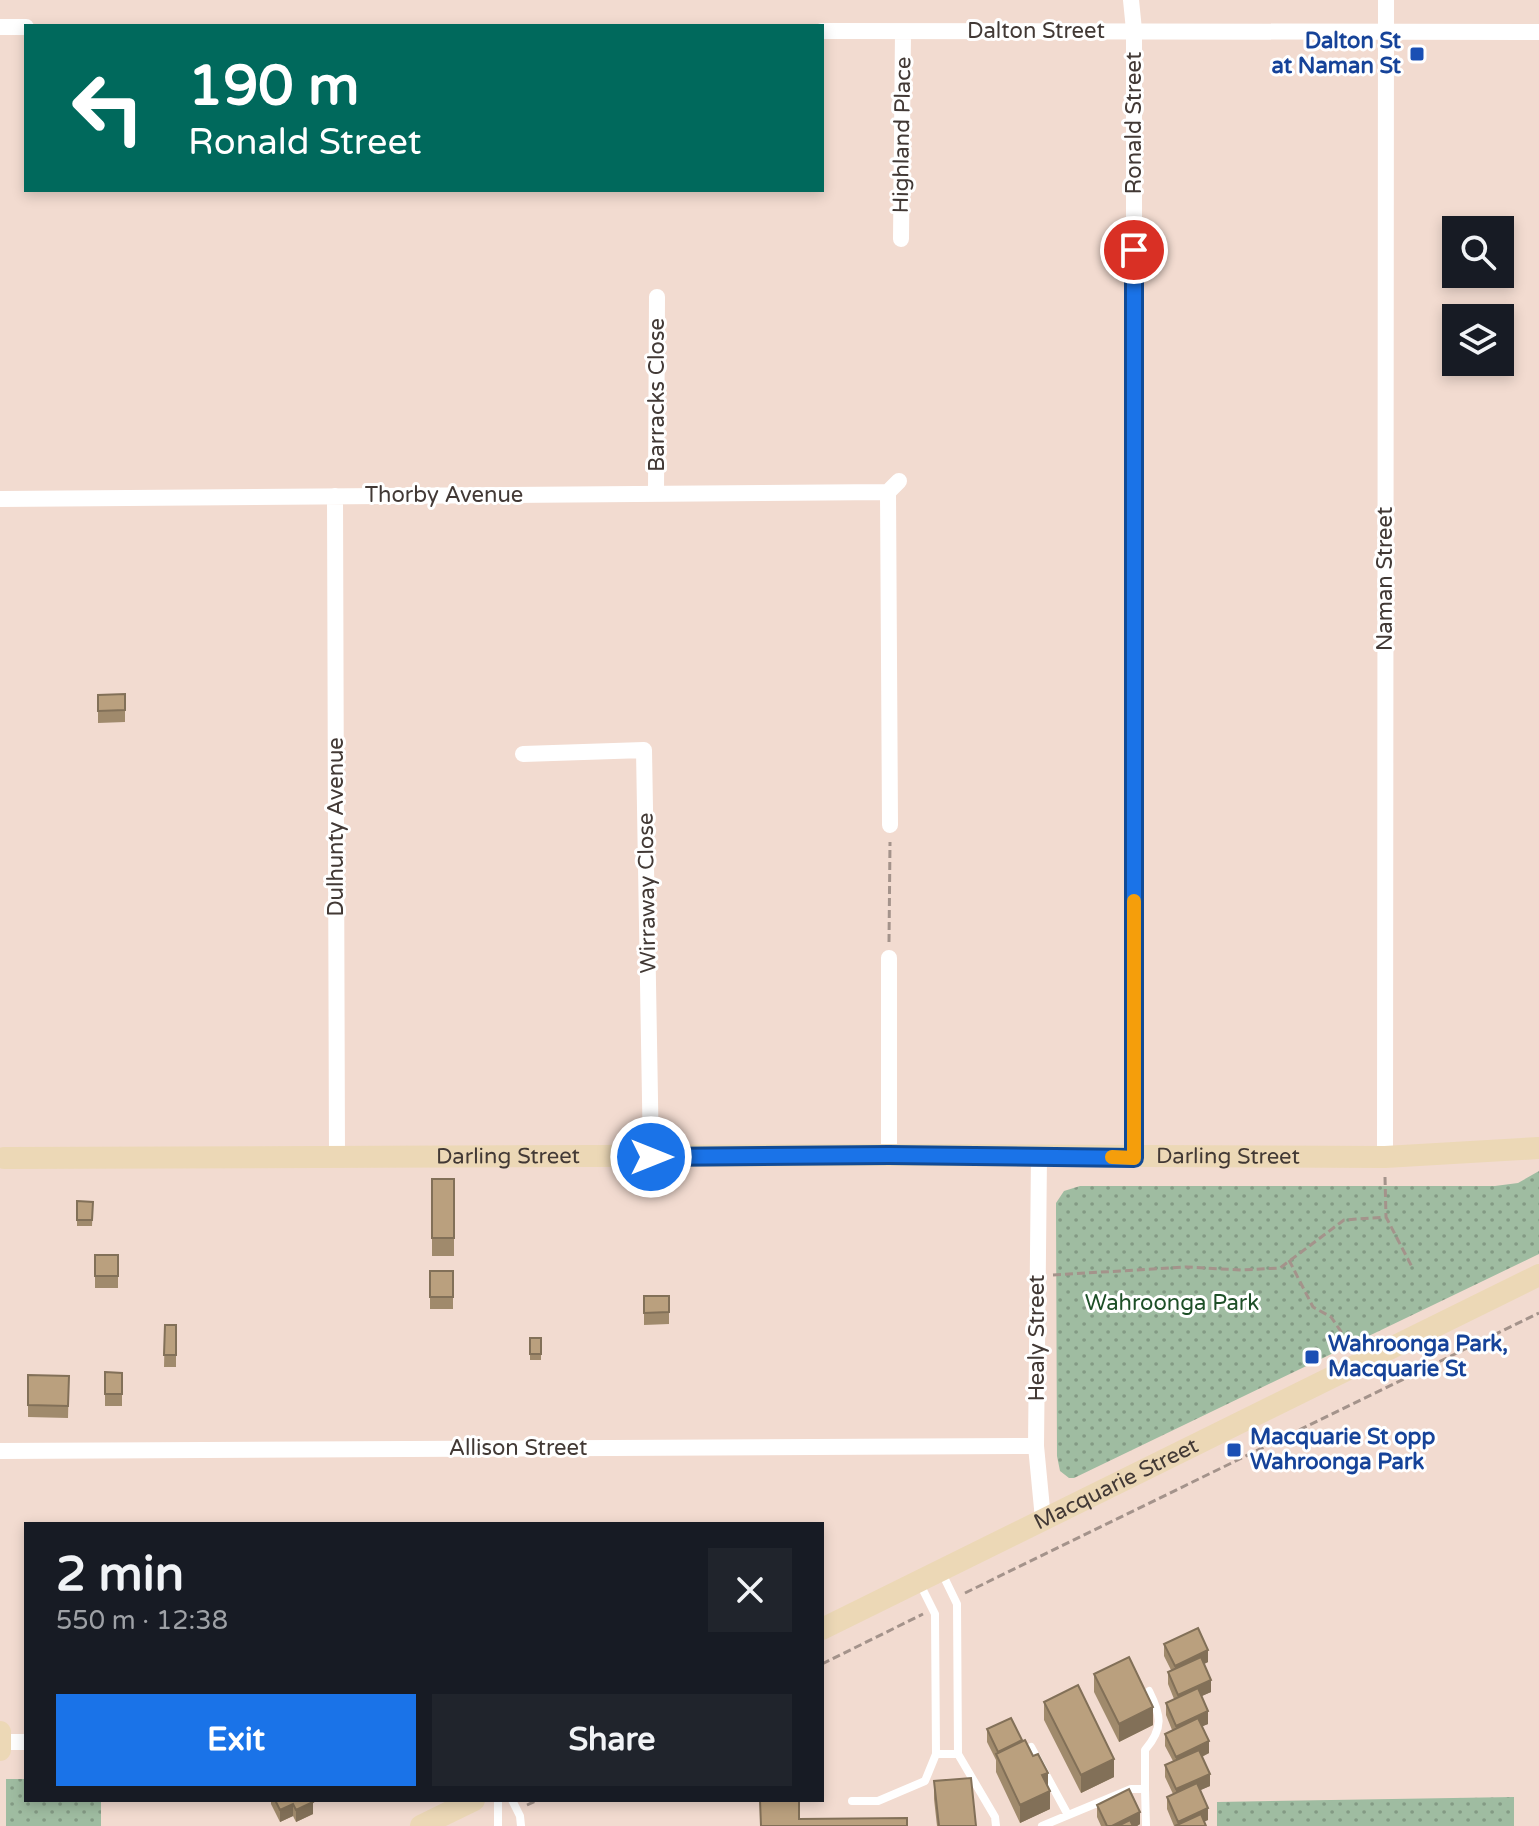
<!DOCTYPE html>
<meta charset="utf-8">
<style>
body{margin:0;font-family:"Varela Round",sans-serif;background:#20242c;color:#f1f3f6;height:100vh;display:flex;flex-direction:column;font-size:30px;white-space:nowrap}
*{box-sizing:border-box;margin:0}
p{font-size:26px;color:#9ea1a6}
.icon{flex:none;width:44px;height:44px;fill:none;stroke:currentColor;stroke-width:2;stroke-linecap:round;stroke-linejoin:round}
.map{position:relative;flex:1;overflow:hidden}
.details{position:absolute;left:24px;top:1522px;width:800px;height:280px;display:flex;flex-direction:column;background:#171b24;border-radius:0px;box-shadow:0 4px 12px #0003}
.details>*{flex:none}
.top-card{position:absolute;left:24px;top:24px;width:800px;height:168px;border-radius:0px;box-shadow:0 4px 12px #0003;background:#00695c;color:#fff;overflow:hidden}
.buttons{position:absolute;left:1442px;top:216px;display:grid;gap:16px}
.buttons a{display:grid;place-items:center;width:72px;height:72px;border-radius:0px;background:#171b24;box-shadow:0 4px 12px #0003;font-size:40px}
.pin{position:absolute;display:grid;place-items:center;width:68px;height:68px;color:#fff;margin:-34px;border:4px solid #fff;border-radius:50%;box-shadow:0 2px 8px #0007}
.me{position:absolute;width:88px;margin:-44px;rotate:90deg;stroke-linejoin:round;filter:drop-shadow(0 0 6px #0008)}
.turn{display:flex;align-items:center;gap:28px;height:168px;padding:0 32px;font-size:36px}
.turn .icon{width:104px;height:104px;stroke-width:2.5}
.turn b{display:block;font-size:56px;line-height:68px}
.round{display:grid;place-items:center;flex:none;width:84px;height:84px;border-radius:0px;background:#20242c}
.head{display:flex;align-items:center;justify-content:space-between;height:136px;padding:0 32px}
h1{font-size:48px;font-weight:700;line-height:60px}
.cta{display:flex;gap:16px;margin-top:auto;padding:16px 32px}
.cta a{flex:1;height:92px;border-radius:0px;background:#1a73e8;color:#fff;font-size:32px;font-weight:700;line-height:92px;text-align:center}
.cta a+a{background:#20242c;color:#f1f3f6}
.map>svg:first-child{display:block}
</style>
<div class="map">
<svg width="1539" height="1826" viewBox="0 0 1539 1826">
<defs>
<pattern id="grass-dots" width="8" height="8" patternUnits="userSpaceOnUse" patternTransform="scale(2)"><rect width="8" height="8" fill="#9fbca1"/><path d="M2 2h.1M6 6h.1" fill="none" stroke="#839a84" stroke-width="1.8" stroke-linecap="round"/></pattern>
</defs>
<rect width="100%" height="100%" fill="#f2dbd0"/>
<!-- grass -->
<path fill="url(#grass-dots)" d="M1539,1171V1254L1074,1478H1069L1060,1471L1057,1456L1056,1211V1203L1064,1191L1080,1186H1495L1518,1183Z
M6,1779H26V1800H101V1826H6Z
M1514,1797V1826H1217V1802Z"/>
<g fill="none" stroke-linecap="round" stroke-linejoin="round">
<!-- path -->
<path stroke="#a4938b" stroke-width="3" stroke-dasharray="8 4" stroke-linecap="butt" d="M889,942L890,842
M1385,1177L1386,1217
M1289,1260L1313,1307L1331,1317L1351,1346
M1053,1275L1186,1267L1241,1270L1280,1268L1344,1220L1386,1217L1412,1267
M965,1593L1539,1313
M822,1664L923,1614
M527,1805L538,1800"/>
<!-- lane -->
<path stroke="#fff" stroke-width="8" d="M941,1571L957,1604L958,1754
M919,1582L935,1614L936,1754
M1031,1747L1068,1815
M1145,1789V1750C1164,1728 1161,1715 1149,1691
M512,1800L520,1816L521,1826
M852,1801H878L925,1781L936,1754H958L995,1817L996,1826
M498,1826V1800
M1042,1826L1131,1789H1145L1146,1826"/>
<!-- street -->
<path stroke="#fff" stroke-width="16" d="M1131,0L1134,30V1158
M0,27H26
M822,31L1539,32
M901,239L903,32
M656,493L657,297
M335,496L337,1158
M0,499L888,492
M523,754L644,750L651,1157
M890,825L888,492L899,481
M889,958V1155
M1039,1156L1036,1446L1043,1519
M1385,1157L1386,0
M0,1451L1036,1446
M2,1742H26"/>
<!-- secondary -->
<g stroke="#ecd8b6" stroke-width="22">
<path id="s1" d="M4,1158L889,1155L1385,1157L1539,1148"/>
<path id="s2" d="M822,1629L1539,1275"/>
<path d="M0,1732V1750"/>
<path d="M421,1826L474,1800"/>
</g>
</g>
<!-- wall -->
<path fill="#a08a6c" d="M125,694V722L98,723V695Z
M432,1179H454V1256H432Z
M77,1201L93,1202L92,1226H77Z
M95,1255H118V1288H95Z
M430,1271H453V1309H430Z
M644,1296H669V1324L644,1325Z
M165,1325H176V1367H164Z
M530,1338H541V1360H530Z
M105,1372L122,1373V1406H105Z
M28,1375L69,1376L68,1418L28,1417Z
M1164,1644L1208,1662L1204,1664L1211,1692L1201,1696L1208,1724L1202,1726L1209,1753L1202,1757L1210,1786L1200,1790L1208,1820L1174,1826L1167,1809V1797L1173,1794L1165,1777V1765L1173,1761L1165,1746V1734L1172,1730L1166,1715V1703L1174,1699L1168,1684V1672L1171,1670L1164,1656Z
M1094,1674L1153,1725L1119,1742L1094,1692Z
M1044,1702L1114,1777L1081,1793L1044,1720Z
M987,1729L1022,1740L1048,1786L1050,1809L1020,1823L996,1772V1760L987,1742Z
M934,1781L976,1826H937L934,1799Z
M271,1800H312L313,1814L296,1822L293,1816L280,1822L271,1804Z
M1097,1805L1140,1824L1137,1826H1101L1097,1817Z"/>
<!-- shaded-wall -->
<path fill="#827058" d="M1208,1650V1662L1175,1678V1666Z
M1211,1680V1692L1178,1707V1695Z
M1153,1707V1725L1119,1742V1724Z
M1208,1711V1724L1176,1738V1726Z
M1209,1741V1753L1176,1769V1757Z
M1114,1759V1777L1081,1793V1775Z
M1048,1773V1791L1042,1775Z
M1210,1774V1786L1176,1801V1789Z
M1050,1791V1809L1020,1823V1805Z
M313,1802V1814L296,1822V1810Z
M293,1804V1816L280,1822V1810Z
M1208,1808V1820L1195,1826H1178V1822Z
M1140,1812V1824L1137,1826H1112Z"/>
<!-- building -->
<path fill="#baa07e" stroke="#827058" stroke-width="2" d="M125,694V710L98,711V695Z
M432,1179H454V1238H432Z
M77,1201L93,1202L92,1220H77Z
M95,1255H118V1276H95Z
M430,1271H453V1297H430Z
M644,1296H669V1312L644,1313Z
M165,1325H176V1355H164Z
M530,1338H541V1354H530Z
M105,1372L122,1373V1394H105Z
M28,1375L69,1376L68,1406L28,1405Z
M1198,1628L1208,1650L1175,1666L1164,1644Z
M1129,1657L1153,1707L1119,1724L1094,1674Z
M1201,1657L1211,1680L1178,1695L1168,1672Z
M1078,1685L1114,1759L1081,1775L1044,1702Z
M1198,1688L1208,1711L1176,1726L1166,1703Z
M1011,1718L1022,1740L998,1752L987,1729Z
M1198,1718L1209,1741L1176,1757L1165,1734Z
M1025,1740L1033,1756L1038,1754L1048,1773L1042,1775L1050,1791L1020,1805L996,1754Z
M1199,1750L1210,1774L1176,1789L1165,1765Z
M971,1778L976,1826H939L934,1781Z
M1197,1783L1208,1808L1178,1822L1167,1797Z
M1129,1789L1140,1812L1112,1826H1107L1097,1805Z
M275,1800H312L313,1802L296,1810L293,1804L280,1810Z
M760,1800H799V1819L907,1818V1826H761Z
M1201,1814L1206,1826H1175Z
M1130,1820L1133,1826H1118Z"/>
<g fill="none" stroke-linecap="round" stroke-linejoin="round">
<defs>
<path id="route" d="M651,1157L889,1155L1134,1158V250"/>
</defs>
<!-- route casing -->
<use href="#route" stroke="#114b97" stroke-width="20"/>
<!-- route -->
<use href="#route" stroke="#1a73e8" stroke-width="14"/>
<!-- slow -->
<path stroke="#f59e0b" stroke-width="14" d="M1112,1157L1134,1158V901"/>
</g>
<!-- markers -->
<g fill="#1a4fb4" stroke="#fff" stroke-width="3">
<rect x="1409" y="46" width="16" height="16" rx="4"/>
<rect x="1304" y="1349" width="16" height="16" rx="4"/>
<rect x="1226" y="1442" width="16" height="16" rx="4"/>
</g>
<g text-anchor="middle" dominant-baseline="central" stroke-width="6" stroke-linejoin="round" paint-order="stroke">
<!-- street labels -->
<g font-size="22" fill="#423935" stroke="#fff">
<text x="1036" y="31">Dalton Street</text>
<text transform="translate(1134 123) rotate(-90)">Ronald Street</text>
<text transform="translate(902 135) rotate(-89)">Highland Place</text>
<text transform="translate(657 395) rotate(-90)">Barracks Close</text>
<text x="444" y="495">Thorby Avenue</text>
<text transform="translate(1385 579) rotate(-90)">Naman Street</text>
<text transform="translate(336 827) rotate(-90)">Dulhunty Avenue</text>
<text transform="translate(647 893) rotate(-91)">Wirraway Close</text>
<text stroke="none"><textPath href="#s1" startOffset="504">Darling Street</textPath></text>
<text stroke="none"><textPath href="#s1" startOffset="1224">Darling Street</textPath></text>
<text transform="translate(1037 1338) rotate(-90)">Healy Street</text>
<text x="518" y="1448">Allison Street</text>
<text stroke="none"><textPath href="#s2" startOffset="328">Macquarie Street</textPath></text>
</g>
<!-- transit labels -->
<g font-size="22" font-weight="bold" fill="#164399" stroke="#fff" text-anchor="start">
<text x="1401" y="41" text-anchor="end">Dalton St<tspan x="1401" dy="25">at Naman St</tspan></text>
<text x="1328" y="1344">Wahroonga Park,<tspan x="1328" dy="25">Macquarie St</tspan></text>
<text x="1250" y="1437">Macquarie St opp<tspan x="1250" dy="25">Wahroonga Park</tspan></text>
</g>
<!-- park labels -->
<g font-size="22" fill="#1d4f27" stroke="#fff">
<text x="1172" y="1303">Wahroonga Park</text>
</g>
</g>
</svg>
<div class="buttons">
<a><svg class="icon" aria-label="search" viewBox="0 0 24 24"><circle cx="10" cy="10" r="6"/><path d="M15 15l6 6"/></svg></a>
<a><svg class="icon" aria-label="layers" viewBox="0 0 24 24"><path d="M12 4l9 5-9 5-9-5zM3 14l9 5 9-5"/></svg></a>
</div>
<div class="pin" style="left:1134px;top:250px;background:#d93025"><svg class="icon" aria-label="arrive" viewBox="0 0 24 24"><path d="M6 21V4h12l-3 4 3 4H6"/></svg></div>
<svg class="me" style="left:651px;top:1157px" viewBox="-20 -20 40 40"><circle r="17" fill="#1a73e8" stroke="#fff" stroke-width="3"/><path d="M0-11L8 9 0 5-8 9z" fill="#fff"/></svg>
<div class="top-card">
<div class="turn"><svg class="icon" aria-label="left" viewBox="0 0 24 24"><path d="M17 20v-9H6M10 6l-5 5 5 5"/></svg><div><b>190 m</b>Ronald Street</div></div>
</div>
<section class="details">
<div class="head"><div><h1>2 min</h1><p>550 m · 12:38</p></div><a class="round"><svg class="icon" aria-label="close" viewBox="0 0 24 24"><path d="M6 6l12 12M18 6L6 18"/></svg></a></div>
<div class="cta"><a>Exit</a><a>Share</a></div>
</section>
</div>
